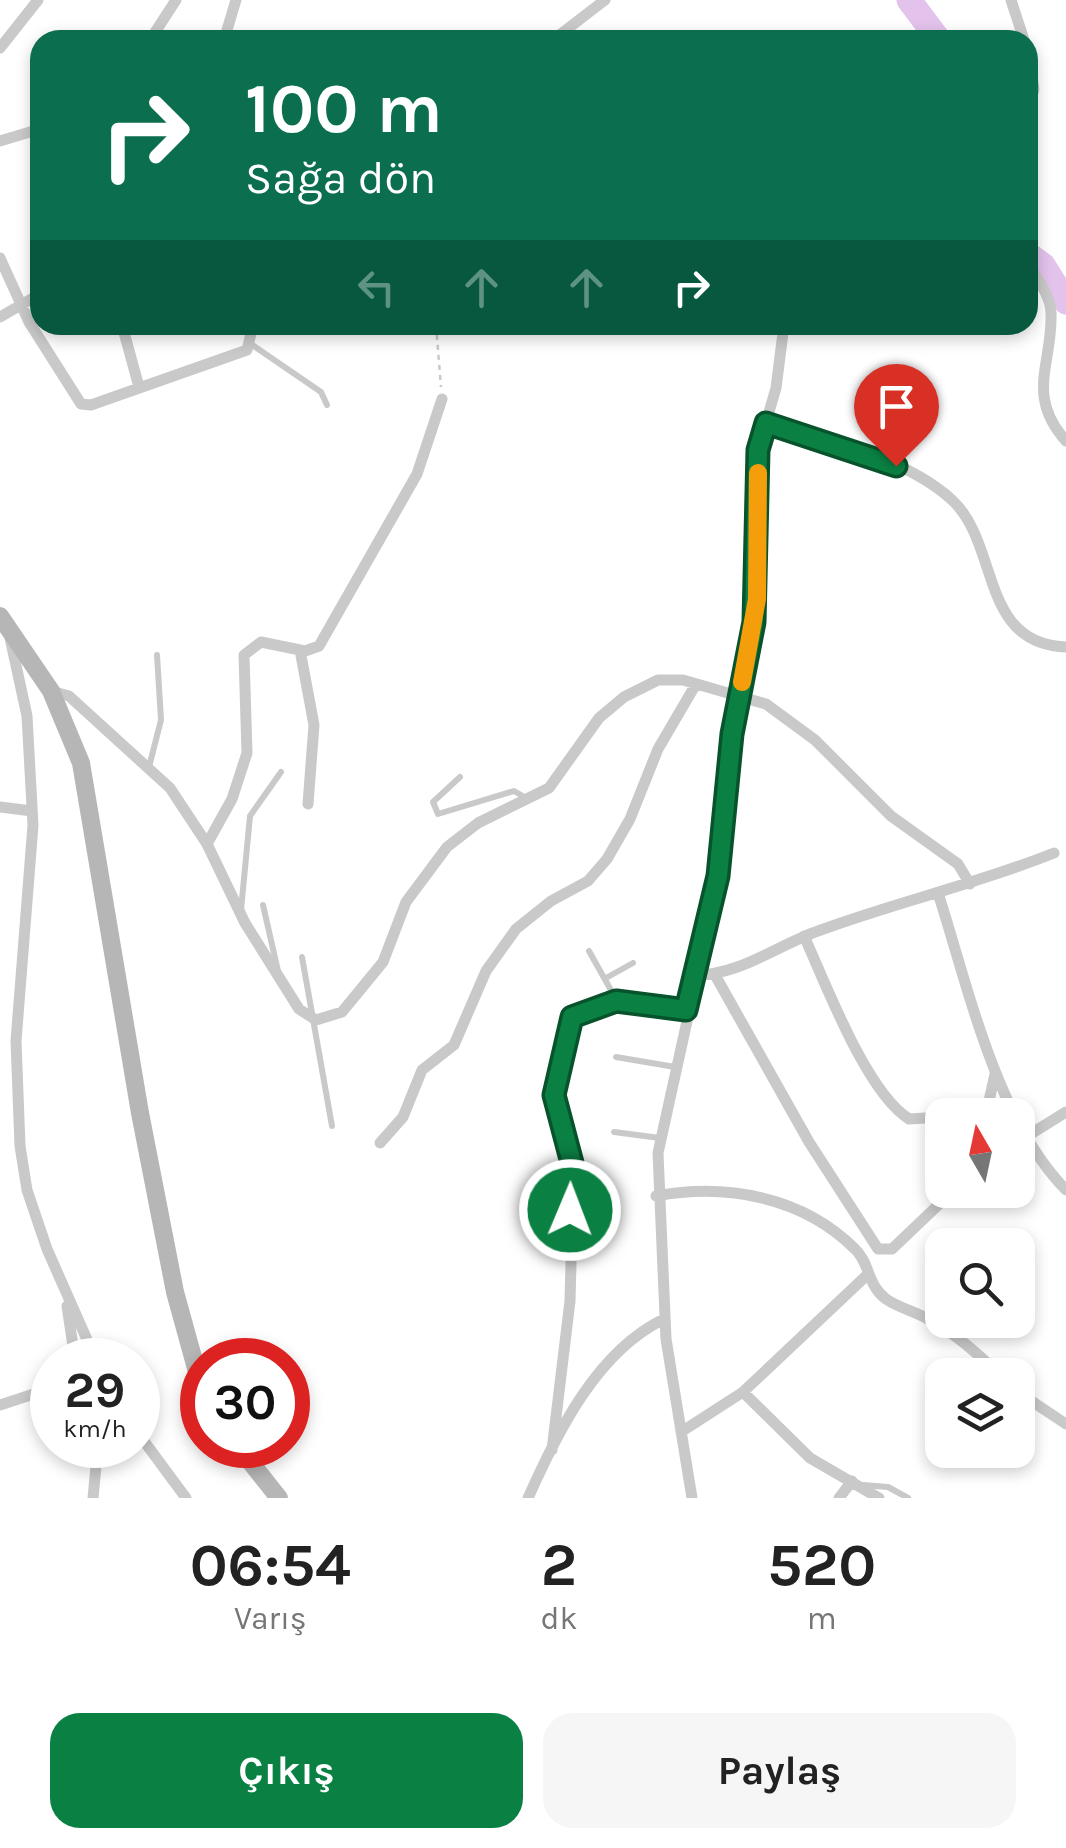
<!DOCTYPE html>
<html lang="tr">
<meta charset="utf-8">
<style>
body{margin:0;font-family:Karla,sans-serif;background:#f6f6f6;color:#222;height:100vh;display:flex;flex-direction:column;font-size:38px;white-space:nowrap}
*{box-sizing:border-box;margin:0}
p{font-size:32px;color:#767676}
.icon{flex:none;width:55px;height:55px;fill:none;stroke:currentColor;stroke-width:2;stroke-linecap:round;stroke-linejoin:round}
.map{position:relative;height:1498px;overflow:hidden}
.drawer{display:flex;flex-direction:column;background:#fff;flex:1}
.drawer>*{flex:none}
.banner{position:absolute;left:30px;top:30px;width:1008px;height:305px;border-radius:30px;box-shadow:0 5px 15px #0003;background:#0b6e4f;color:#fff;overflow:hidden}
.needle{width:65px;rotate:351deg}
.tools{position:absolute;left:925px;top:1098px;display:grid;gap:20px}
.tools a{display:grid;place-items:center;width:110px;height:110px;border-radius:20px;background:#fff;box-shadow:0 5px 15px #0003;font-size:50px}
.speed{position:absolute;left:30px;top:1338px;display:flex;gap:20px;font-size:50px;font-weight:700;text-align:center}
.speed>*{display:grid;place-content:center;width:130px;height:130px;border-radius:50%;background:#fff;box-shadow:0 5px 15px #0003;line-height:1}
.speed small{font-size:25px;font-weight:400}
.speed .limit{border:15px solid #d22;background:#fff;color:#111}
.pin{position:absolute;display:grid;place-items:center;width:85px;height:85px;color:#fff;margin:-102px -42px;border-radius:50% 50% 50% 0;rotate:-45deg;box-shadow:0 0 10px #0007}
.pin .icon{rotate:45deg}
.me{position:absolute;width:110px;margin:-55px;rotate:1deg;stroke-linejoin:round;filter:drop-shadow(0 0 8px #0008)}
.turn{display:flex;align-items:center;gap:35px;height:210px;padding:0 50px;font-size:45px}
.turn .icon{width:130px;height:130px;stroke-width:2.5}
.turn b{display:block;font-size:70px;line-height:85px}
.lanes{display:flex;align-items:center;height:95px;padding:0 50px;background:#0003;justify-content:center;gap:50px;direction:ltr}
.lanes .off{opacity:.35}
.eta{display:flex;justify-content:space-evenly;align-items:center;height:170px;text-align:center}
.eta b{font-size:60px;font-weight:700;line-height:70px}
.action{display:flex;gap:20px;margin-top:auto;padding:20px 50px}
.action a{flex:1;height:115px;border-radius:30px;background:#0b8043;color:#fff;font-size:40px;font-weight:700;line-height:115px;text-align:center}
.action a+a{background:#f6f6f6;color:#222}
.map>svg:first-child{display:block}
</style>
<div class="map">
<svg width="1066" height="1498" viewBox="0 0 1066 1498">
<rect width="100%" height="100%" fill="#fff"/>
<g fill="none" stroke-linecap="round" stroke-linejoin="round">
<!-- river -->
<path stroke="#e3c2ec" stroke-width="25" d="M909,0L939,40
M1028,254L1043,265L1066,302"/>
<!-- path -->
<path stroke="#c9c9c9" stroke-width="2.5" stroke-dasharray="5 5" stroke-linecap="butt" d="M436,325L441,387"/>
<!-- lane -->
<path stroke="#c9c9c9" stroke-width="6" d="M251,344L321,392L327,405
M149,767L161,720L157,655
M460,777L433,802L438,814L514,791L526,798
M263,905L278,971
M241,910L250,816L281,772
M589,951L617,1001
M302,957L332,1126
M606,978L633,963
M616,1057L675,1067
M614,1132L660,1138
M863,1485L888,1487L908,1498"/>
<!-- street -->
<path stroke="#c9c9c9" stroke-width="11" d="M1011,0L1024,40
M150,40L176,0
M224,40L236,0
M553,40L605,0
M0,48L38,0
M1028,51L1034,89L1028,112
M0,141L40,129
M0,258L29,322L81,404L91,405L247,350L253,325
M1028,263C1036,277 1051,296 1051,313C1053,363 1025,395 1066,441
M0,317L40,294
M122,325L139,387
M766,423C826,440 905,457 952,500C1000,544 979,644 1066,647
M9,633L27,716L33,825L16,1041L20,1146L27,1190L47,1249L96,1360
M300,650L314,725L308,804
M51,691L69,696L170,788L207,844L245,923L299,1009L316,1020L342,1012L383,962L406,902L447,847L478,823L549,788L599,718L624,697L658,680H683L766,704L815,740L891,816L958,864L970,884
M0,807L32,811
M207,844L232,799L247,753L244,655L261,642L305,651L319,646L417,474L442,399
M938,893C968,986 996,1119 1066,1190
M804,936C826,984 866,1092 909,1119L942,1117
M695,975C740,975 776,946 818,931C896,902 977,884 1054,853
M715,975L809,1142L878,1249H892L954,1190
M955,1115L989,1101L995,1074
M1029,1135L1066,1112
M380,1143L403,1117L422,1070L454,1045L486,971L516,929L551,901L588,881L607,859L630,819L658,749L696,684
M656,1196C727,1183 803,1197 855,1249C870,1263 867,1285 886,1299C899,1308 914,1311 928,1319C955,1333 978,1354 1000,1375
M67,1306L75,1360
M743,1392L810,1458L879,1498
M1018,1392L1066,1424
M0,1405L52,1388
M681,1432L743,1392L866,1276
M138,1433L186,1498
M552,1450L570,1301L573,1190L572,1163L556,1108L555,1085L566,1031L576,1012L617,1001L686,1011
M93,1498L98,1445
M528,1498C558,1432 596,1352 664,1319
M692,1498L666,1339L658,1153L719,876L732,733L757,599L758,450L776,388L784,325
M839,1498L852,1481"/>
<!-- secondary -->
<path stroke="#b6b6b6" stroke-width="18" d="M0,616L51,691L81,763L140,1113L175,1292L202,1390
M237,1445L279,1498"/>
</g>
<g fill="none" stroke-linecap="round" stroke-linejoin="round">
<defs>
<path id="route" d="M570,1210L572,1163L554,1095L572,1017L616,1001L686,1010L718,876L732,734L754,622L758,450L766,423L896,466"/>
</defs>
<!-- route casing -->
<use href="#route" stroke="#07532c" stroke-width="25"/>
<!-- route -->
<use href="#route" stroke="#0b8043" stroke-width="18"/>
<!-- slow -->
<path stroke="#f59e0b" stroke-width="18" d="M742,682L757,599L758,473"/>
</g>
</svg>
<div class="tools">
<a><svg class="needle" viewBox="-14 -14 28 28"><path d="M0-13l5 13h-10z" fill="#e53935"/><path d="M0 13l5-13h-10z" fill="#767676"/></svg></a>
<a><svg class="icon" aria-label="search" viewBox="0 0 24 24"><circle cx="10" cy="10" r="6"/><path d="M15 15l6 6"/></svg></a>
<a><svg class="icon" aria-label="layers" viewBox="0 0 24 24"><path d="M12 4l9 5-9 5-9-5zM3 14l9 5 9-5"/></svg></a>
</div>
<div class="speed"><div>29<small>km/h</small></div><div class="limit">30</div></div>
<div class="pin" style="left:896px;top:466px;background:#d93025"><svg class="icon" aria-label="arrive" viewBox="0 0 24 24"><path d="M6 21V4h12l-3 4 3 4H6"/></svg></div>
<svg class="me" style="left:570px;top:1210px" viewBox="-20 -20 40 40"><circle r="17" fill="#0b8043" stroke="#fff" stroke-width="3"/><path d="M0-11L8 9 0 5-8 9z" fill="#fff"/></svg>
<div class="banner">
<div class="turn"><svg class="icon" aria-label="right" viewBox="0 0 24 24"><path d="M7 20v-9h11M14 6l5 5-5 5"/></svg><div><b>100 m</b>Sağa dön</div></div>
<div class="lanes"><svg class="icon off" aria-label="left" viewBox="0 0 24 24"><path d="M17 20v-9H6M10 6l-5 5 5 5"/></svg><svg class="icon off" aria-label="ahead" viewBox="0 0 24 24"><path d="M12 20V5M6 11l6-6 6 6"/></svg><svg class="icon off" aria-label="ahead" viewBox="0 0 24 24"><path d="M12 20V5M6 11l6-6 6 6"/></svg><svg class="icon" aria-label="right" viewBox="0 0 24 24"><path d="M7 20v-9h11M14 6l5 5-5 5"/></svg></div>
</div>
</div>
<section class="drawer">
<div class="eta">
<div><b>06:54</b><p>Varış</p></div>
<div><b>2</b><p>dk</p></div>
<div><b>520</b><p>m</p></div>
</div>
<div class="action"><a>Çıkış</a><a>Paylaş</a></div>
</section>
